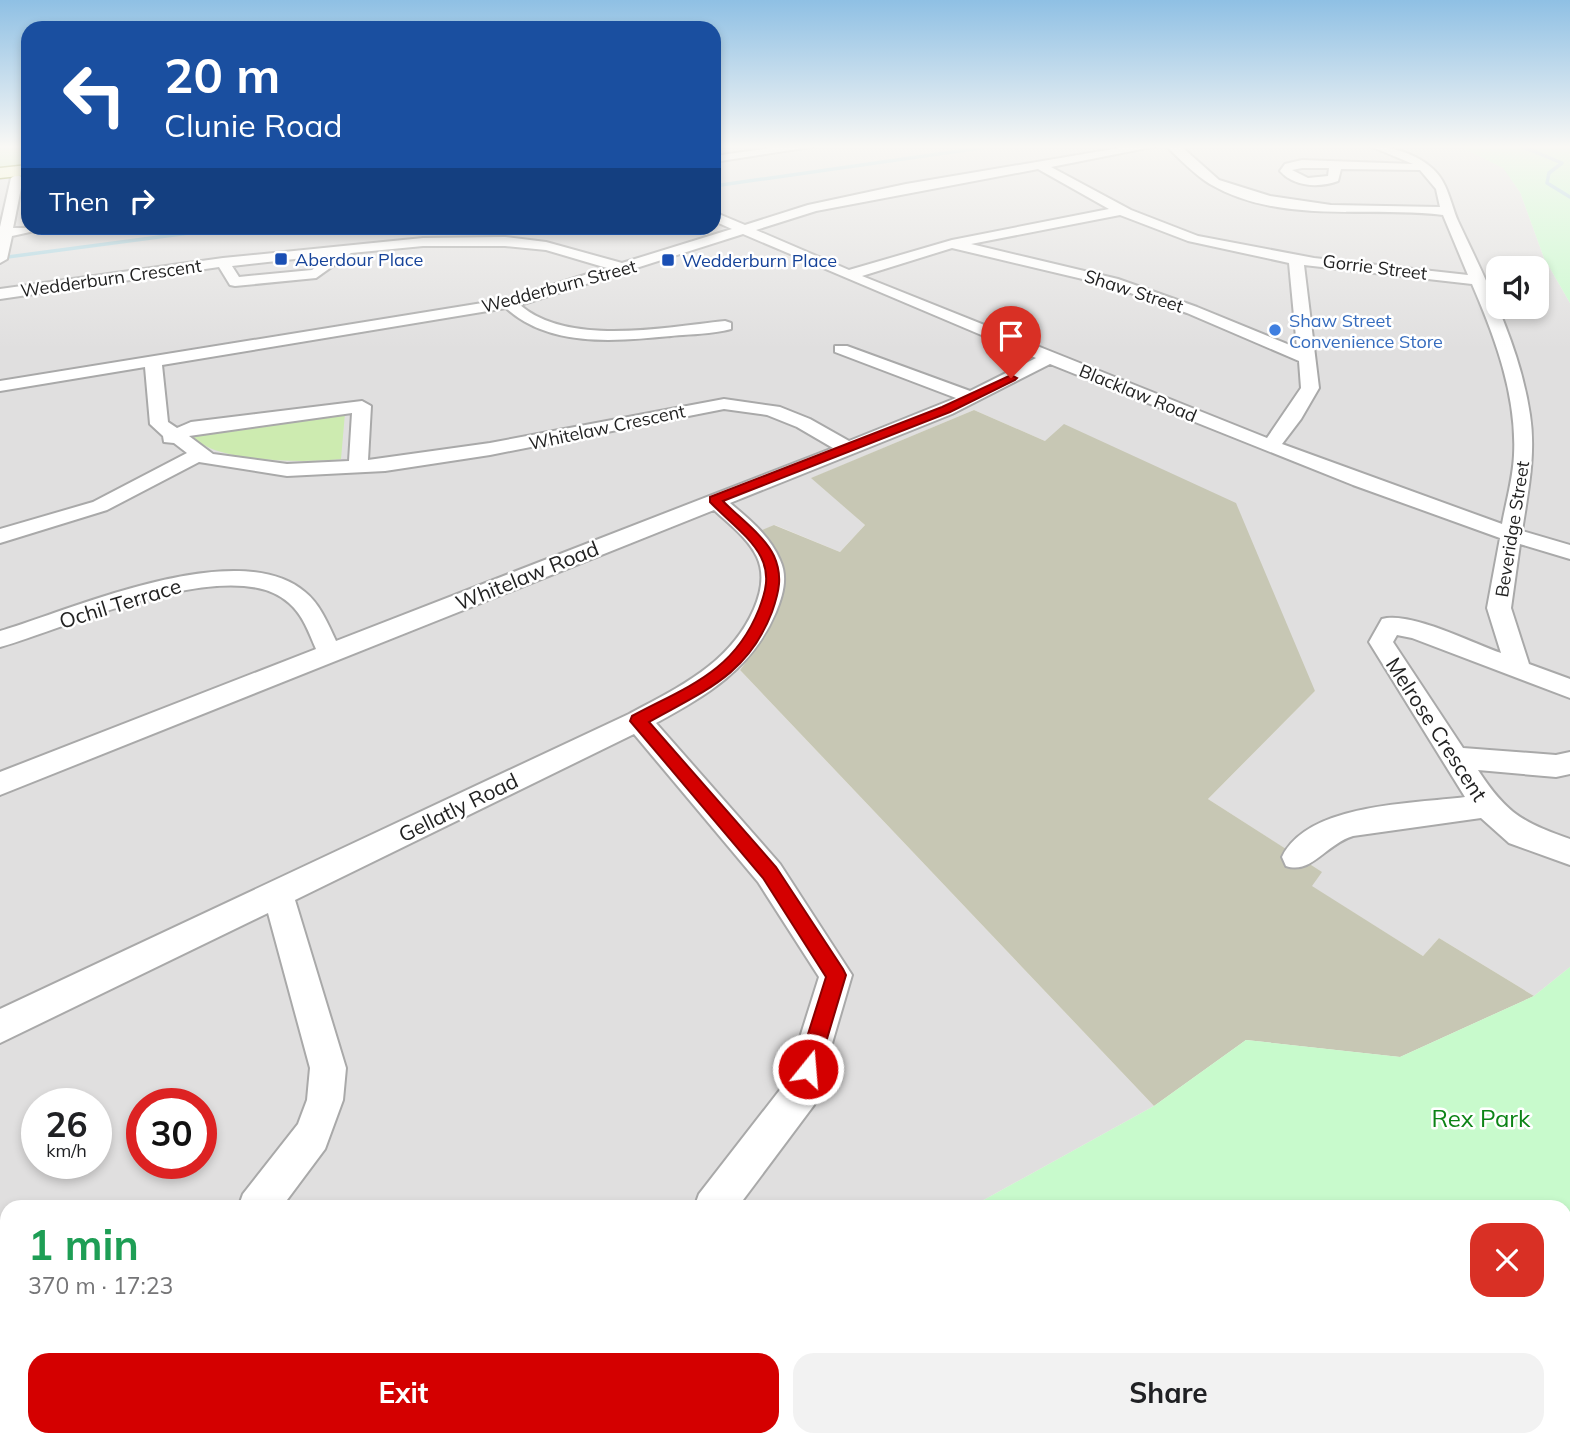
<!DOCTYPE html>
<meta charset="utf-8">
<style>
body{margin:0;font-family:Mulish,sans-serif;background:#f2f2f2;color:#202124;height:100vh;display:flex;flex-direction:column;font-size:26px;white-space:nowrap}
*{box-sizing:border-box;margin:0}
p{font-size:23px;color:#757577}
.icon{flex:none;width:38px;height:38px;fill:none;stroke:currentColor;stroke-width:2;stroke-linecap:round;stroke-linejoin:round}
.map{position:relative;flex:1;overflow:hidden}
.side{position:absolute;left:0px;top:1200px;width:1572px;height:247px;display:flex;flex-direction:column;background:#fff;border-radius:21px 21px 0 0;box-shadow:0 4px 10px #0003}
.side>*{flex:none}
.banner{position:absolute;left:21px;top:21px;width:700px;height:214px;border-radius:21px;box-shadow:0 4px 10px #0003;background:#1a4fa0;color:#fff;overflow:hidden}
.tools{position:absolute;left:1486px;top:256px;display:grid;gap:14px}
.tools a{display:grid;place-items:center;width:63px;height:63px;border-radius:14px;background:#fff;box-shadow:0 4px 10px #0003;font-size:35px}
.speed{position:absolute;left:21px;top:1088px;display:flex;gap:14px;font-size:35px;font-weight:700;text-align:center}
.speed>*{display:grid;place-content:center;width:91px;height:91px;border-radius:50%;background:#fff;box-shadow:0 4px 10px #0003;line-height:1}
.speed small{font-size:18px;font-weight:400}
.speed .limit{border:10px solid #d22;background:#fff;color:#111}
.pin{position:absolute;display:grid;place-items:center;width:60px;height:60px;color:#fff;margin:-72px -30px;border-radius:50% 50% 50% 0;rotate:-45deg;box-shadow:0 0 7px #0007}
.pin .icon{rotate:45deg}
.me{position:absolute;width:77px;margin:-38px;rotate:17deg;stroke-linejoin:round;filter:drop-shadow(0 0 5px #0008)}
.turn{display:flex;align-items:center;gap:24px;height:147px;padding:0 28px;font-size:32px}
.turn .icon{width:91px;height:91px;stroke-width:2.5}
.turn b{display:block;font-size:49px;line-height:60px}
.then{display:flex;align-items:center;height:66px;padding:0 28px;background:#0003;gap:14px;font-size:26px}
.round{display:grid;place-items:center;flex:none;width:74px;height:74px;border-radius:21px;background:#f2f2f2}
.overview{display:flex;align-items:center;justify-content:space-between;height:119px;padding:0 28px}
h1{font-size:42px;font-weight:700;line-height:52px;color:#1e9e55}
.cta{display:flex;gap:14px;margin-top:auto;padding:14px 28px}
.cta a{flex:1;height:80px;border-radius:21px;background:#d40000;color:#fff;font-size:28px;font-weight:700;line-height:80px;text-align:center}
.cta a+a{background:#f2f2f2;color:#202124}
.map>svg:first-child{display:block}
</style>
<div class="map">
<svg width="1570" height="1447" viewBox="0 0 1570 1447">
<rect width="100%" height="100%" fill="#f2efe9"/>
<!-- residential -->
<path fill="#e0dfdf" fill-rule="evenodd" d="M714,146H1458L1503,167L1520,192L1544,258L1570,303V967L1534,996L1439,938L1423,956L1311,886L1321,872L1208,799L1315,691L1045,441L974,410L812,478L865,525L840,552L775,525L763,530L783,563L785,583L766,635L740,670L1154,1106L971,1207L7,1208V1440H839L835,1447H0V178L28,175V228H714ZM1498,268H1536V306H1498ZM37,1104H96V1164H37ZM142,1104H201V1164H142Z"/>
<!-- construction -->
<path fill="#c7c7b4" d="M974,410L1045,441L1064,424L1236,503L1315,691L1208,799L1322,872L1312,886L1423,956L1439,938L1534,996L1400,1057L1246,1040L1154,1106L740,670L766,635L785,583L783,563L762,530L774,525L840,552L865,525L811,478Z"/>
<!-- grass -->
<path fill="#cdebb0" d="M0,146H28V165L0,168Z
M345,413L341,459C310,463 210,463 192,435Z"/>
<!-- park -->
<path fill="#c8facc" d="M1459,146H1570V303L1544,258L1520,192L1503,168Z
M1570,967V1447H835L839,1440H1564V1208L971,1207L1154,1106L1246,1040L1400,1057L1534,996Z"/>
<g fill="none" stroke-linecap="round" stroke-linejoin="round">
<!-- stream-far1 -->
<path stroke="#aad3df" stroke-width="3.5" d="M1521,146L1562,163L1549,173L1547,183L1570,197
M714,186L994,146
M0,258L227,228"/>
<!-- stream -->
<path stroke="#aad3df" stroke-width="4.5" d="M0,258H3"/>
<defs>
<path id="street" d="M785,146H817L714,162V156Z
M1131,146H1157L1051,167L1131,210L1198,236L1314,258L1468,275L1443,215C1368,206 1280,225 1210,184C1195,175 1179,158 1166,146L1183,148L1219,180L1270,196L1331,205L1440,207L1436,189L1420,170L1341,169L1338,181C1319,188 1294,187 1280,171L1285,164L1302,160L1413,164L1370,146C1391,146 1417,154 1433,169C1448,183 1450,202 1458,221C1487,283 1520,346 1530,415C1536,454 1528,492 1522,531L1570,545V559L1520,544L1511,608L1529,664L1570,679V698L1412,638L1397,635L1393,642L1463,748L1556,755L1570,752V774L1556,777L1478,770C1506,813 1523,823 1570,839V865L1509,843L1481,818L1353,836C1326,844 1311,875 1286,866L1282,857C1308,803 1413,804 1465,797L1369,642L1382,619C1410,611 1472,643 1501,653L1487,608L1500,538L1353,485L1050,364L952,414L730,503C749,519 770,536 780,560C788,577 783,595 776,612C752,669 707,695 656,723L780,864L852,975L814,1105L737,1208H694L699,1194L786,1082L819,977L758,882L634,734L295,900L346,1068L343,1100L325,1149L281,1208H238L243,1194L298,1124L307,1100L310,1068L268,913L0,1043V1009L629,714C679,687 730,664 754,609C761,593 765,574 757,557C748,538 729,524 714,510L0,795V772L316,649C309,633 303,615 289,603C232,551 65,629 0,647V631C74,609 238,535 305,592C320,604 328,624 336,641L833,448L797,427L767,415L724,409L490,455L385,471L287,476L199,462L107,510L0,543V529L93,502L187,453L174,443L164,442L163,436L150,424L145,367L0,391V381L507,299L607,268L546,250L505,246H423L351,253L316,278L235,286L230,285L219,267L0,299V289L223,258L423,238L505,237L546,242L622,263L732,229L714,221V212L745,225L808,205L906,184ZM1302,168H1329L1328,176L1308,178L1292,170ZM1038,169L1109,209L952,240L849,270L756,230L816,211ZM1120,215L1188,241L1289,263L1297,348L1197,307L1118,279L971,244ZM743,234L1036,358L970,391L847,346H835V352L956,398L849,441L810,419L780,407L724,399L490,443L368,460L371,406L362,401L191,422L177,428L168,422L162,365L506,308C550,348 616,341 671,336C691,334 712,334 731,329V323L725,321C665,327 569,347 520,305ZM952,248L1108,285L1187,313L1299,361L1301,388L1267,438L862,276ZM331,255L312,270L239,277L232,266ZM1304,265L1472,284C1495,337 1517,396 1514,455C1513,478 1506,502 1502,524L1282,444L1301,419L1319,388ZM352,413L349,461L287,464L213,454L189,436Z
M17,174L23,178L13,228H48L12,236L7,259L0,263V227L11,178Z
M44,1440H92L90,1447H41Z
M544,1440H590L588,1447H541Z"/>
<path id="secondary" d="M28,165V175L0,178V168Z"/>
</defs>
<!-- street casing -->
<use href="#street" stroke="#a9a9a9" stroke-width="4"/>
<!-- secondary casing -->
<use href="#secondary" stroke="#707d05" stroke-width="3"/>
<!-- street -->
<use href="#street" fill="#fff" fill-rule="evenodd"/>
<!-- secondary -->
<use href="#secondary" fill="#f7fabf" fill-rule="evenodd"/>
</g>
<!-- sky -->
<linearGradient id="sky" x2="0" y2="1"><stop stop-color="#8fc0e4"/><stop offset="0.42" stop-color="#f9f8f5"/><stop offset="1" stop-color="#f9f8f5" stop-opacity="0"/></linearGradient>
<rect width="1570" height="349" fill="url(#sky)"/>
<!-- route -->
<path fill="#d40000" stroke="#8a0000" stroke-width="2" d="M1011,375L1017,378L1015,380L950,412L723,501C738,517 764,535 774,556C783,576 779,592 772,612C748,675 704,691 649,722L776,867L843,969L846,975L818,1069L815,1076L808,1079L800,1076L797,1069L826,977L763,878L630,721L632,716C688,686 734,672 759,609C766,591 770,575 761,557C751,537 726,519 710,502V497L942,407Z"/>
<!-- markers -->
<g fill="#1a4fb4" stroke="#fff" stroke-width="2.5">
<rect x="274" y="252" width="14" height="14" rx="3.5"/>
<rect x="661" y="253" width="14" height="14" rx="3.5"/>
</g>
<circle fill="#3f7fe0" stroke="#fff" stroke-width="2.5" cx="1275" cy="330" r="7"/>
<g text-anchor="middle" dominant-baseline="central" stroke-width="5" stroke-linejoin="round" paint-order="stroke">
<!-- far-transit labels -->
<g font-size="18" fill="#164399" stroke="#fff" text-anchor="start">
<text x="295" y="259">Aberdour Place</text>
<text x="682" y="260">Wedderburn Place</text>
</g>
<!-- far-street labels -->
<g font-size="18" fill="#222" stroke="#fff">
<text transform="translate(1375 267) rotate(7)">Gorrie Street</text>
<text transform="translate(111 278) rotate(-8)">Wedderburn Crescent</text>
<text transform="translate(559 286) rotate(-15)">Wedderburn Street</text>
<text transform="translate(1134 291) rotate(18)">Shaw Street</text>
<text transform="translate(1138 393) rotate(22)">Blacklaw Road</text>
<text transform="translate(607 427) rotate(-12)">Whitelaw Crescent</text>
<text transform="translate(1512 529) rotate(-81)">Beveridge Street</text>
</g>
<!-- far-shop labels -->
<g font-size="18" fill="#366cbe" stroke="#fff" text-anchor="start">
<text x="1289" y="320">Shaw Street<tspan x="1289" dy="21">Convenience Store</tspan></text>
</g>
<!-- street labels -->
<g font-size="21" fill="#222" stroke="#fff">
<text transform="translate(527 575) rotate(-22)">Whitelaw Road</text>
<text transform="translate(120 603) rotate(-17)">Ochil Terrace</text>
<text transform="translate(1437 729) rotate(57)">Melrose Crescent</text>
<text transform="translate(458 807) rotate(-26)">Gellatly Road</text>
</g>
<!-- near-park labels -->
<g font-size="24" fill="#0c8416" stroke="#fff">
<text x="1481" y="1118">Rex Park</text>
</g>
</g>
</svg>
<div class="tools">
<a><svg class="icon" aria-label="sound" viewBox="0 0 24 24"><path d="M4 9h4l5-4v14l-5-4H4zM17 9q2 3 0 6"/></svg></a>
</div>
<div class="speed"><div>26<small>km/h</small></div><div class="limit">30</div></div>
<div class="pin" style="left:1011px;top:378px;background:#d93025"><svg class="icon" aria-label="arrive" viewBox="0 0 24 24"><path d="M6 21V4h12l-3 4 3 4H6"/></svg></div>
<svg class="me" style="left:808px;top:1069px" viewBox="-20 -20 40 40"><circle r="17" fill="#d40000" stroke="#fff" stroke-width="3"/><path d="M0-11L8 9 0 5-8 9z" fill="#fff"/></svg>
<div class="banner">
<div class="turn"><svg class="icon" aria-label="left" viewBox="0 0 24 24"><path d="M17 20v-9H6M10 6l-5 5 5 5"/></svg><div><b>20 m</b>Clunie Road</div></div>
<div class="then">Then<svg class="icon" aria-label="right" viewBox="0 0 24 24"><path d="M7 20v-9h11M14 6l5 5-5 5"/></svg></div>
</div>
<section class="side">
<div class="overview"><div><h1>1 min</h1><p>370 m · 17:23</p></div><a class="round" style="background:#d93025;color:#fff"><svg class="icon" aria-label="close" viewBox="0 0 24 24"><path d="M6 6l12 12M18 6L6 18"/></svg></a></div>
<div class="cta"><a>Exit</a><a>Share</a></div>
</section>
</div>
